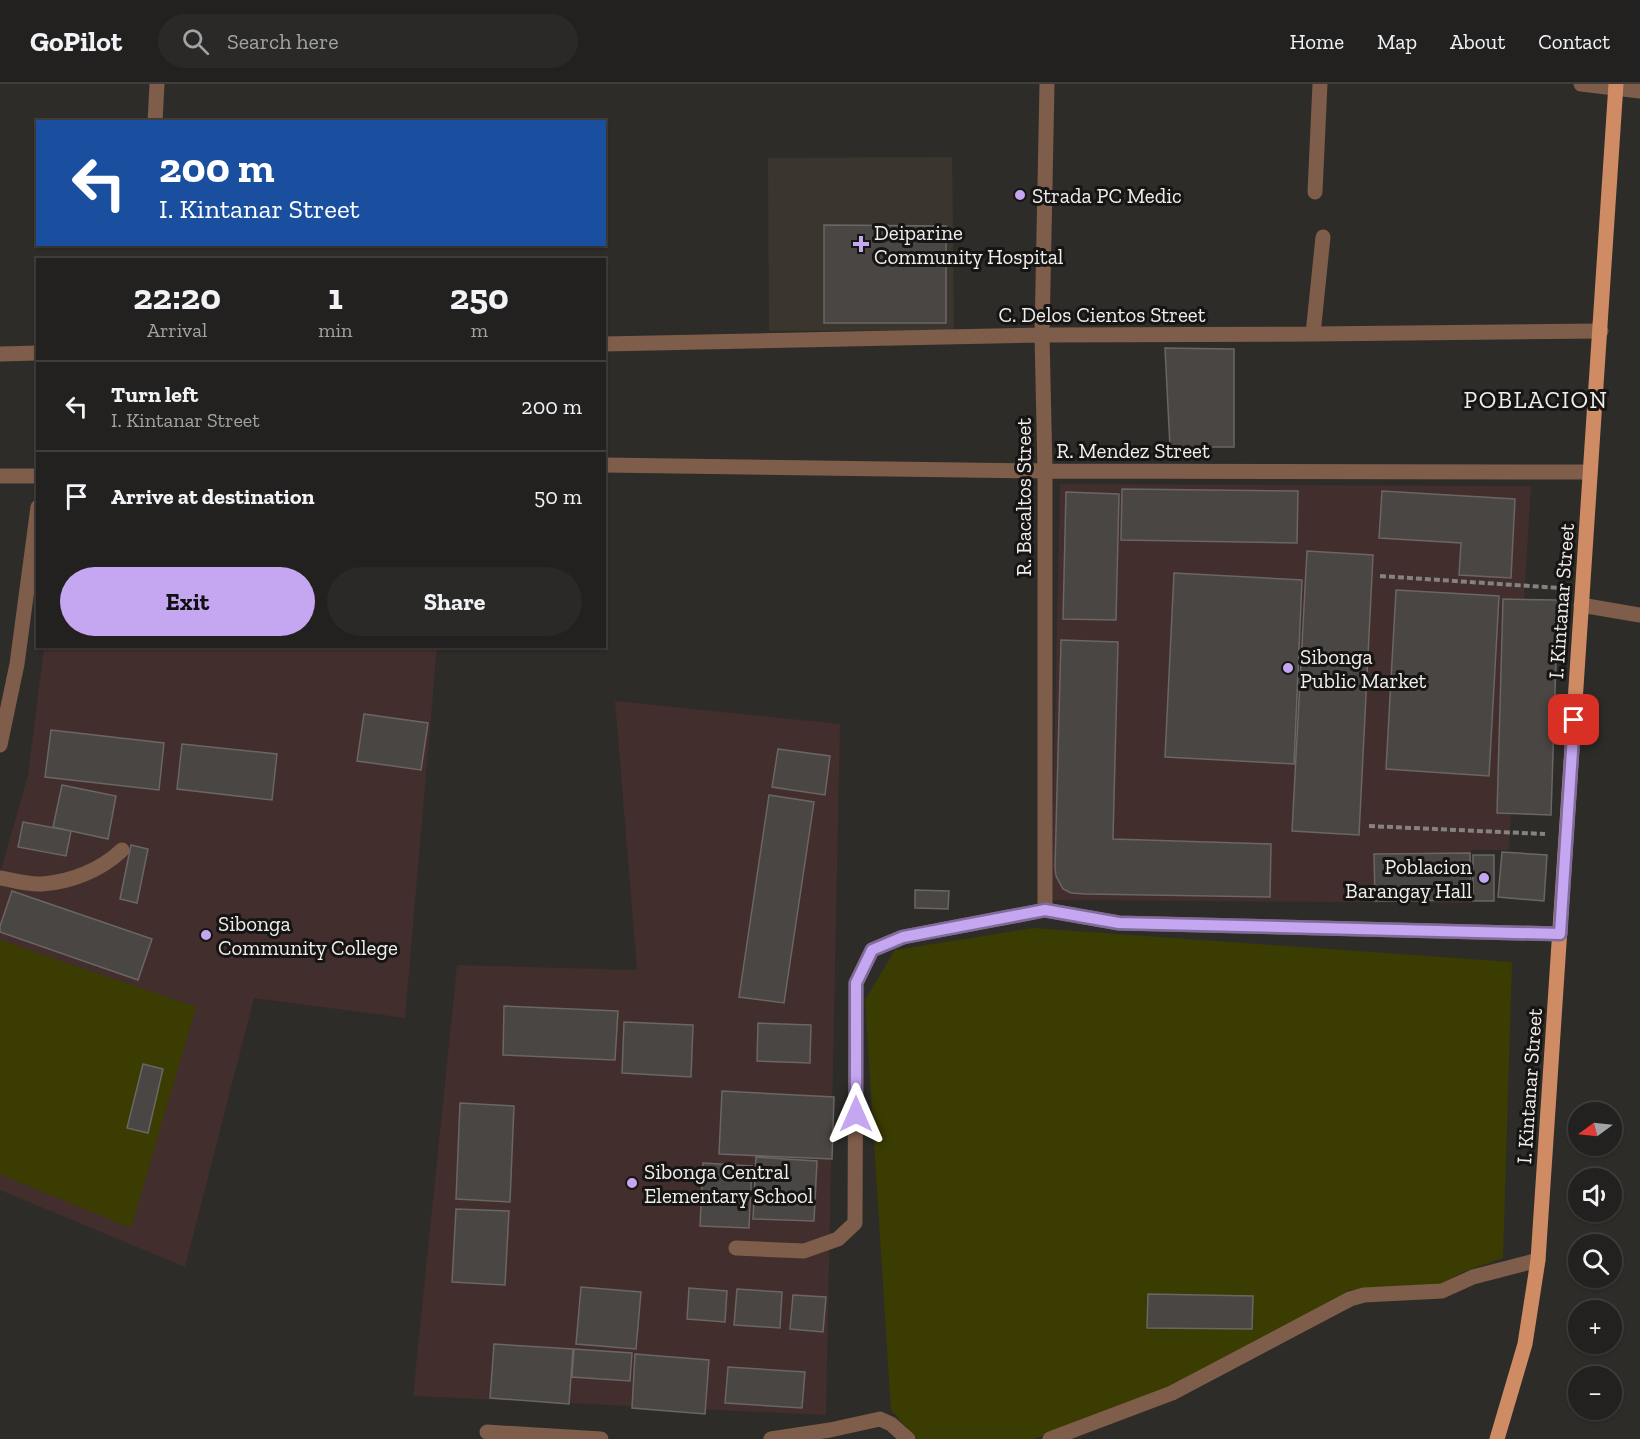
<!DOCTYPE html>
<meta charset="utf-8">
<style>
body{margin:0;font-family:"Zilla Slab",serif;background:#2a2928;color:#f1f3f6;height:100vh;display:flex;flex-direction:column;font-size:22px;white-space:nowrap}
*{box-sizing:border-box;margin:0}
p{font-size:20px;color:#a2a3a4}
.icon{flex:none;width:33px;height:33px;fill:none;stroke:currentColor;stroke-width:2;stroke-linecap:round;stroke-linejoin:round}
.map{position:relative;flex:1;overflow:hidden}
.side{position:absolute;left:36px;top:174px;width:570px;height:390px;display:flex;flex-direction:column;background:#22211f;border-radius:0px;box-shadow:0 2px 4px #0004,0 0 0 2px #3f3e3d}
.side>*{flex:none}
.banner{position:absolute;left:36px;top:36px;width:570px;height:126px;border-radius:0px;box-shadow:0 2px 4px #0004,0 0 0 2px #3f3e3d;background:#1a4fa0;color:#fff;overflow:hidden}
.needle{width:39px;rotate:255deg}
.buttons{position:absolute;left:1568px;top:1018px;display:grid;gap:12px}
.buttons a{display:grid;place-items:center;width:54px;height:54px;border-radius:50%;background:#22211f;box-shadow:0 2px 4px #0004,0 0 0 2px #3f3e3d;font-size:30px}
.pin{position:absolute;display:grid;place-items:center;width:51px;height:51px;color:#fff;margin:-26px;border-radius:12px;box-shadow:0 3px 9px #0006}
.me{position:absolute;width:66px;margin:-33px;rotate:0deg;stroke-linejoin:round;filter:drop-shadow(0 0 4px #0008)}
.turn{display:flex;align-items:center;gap:21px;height:126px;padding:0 24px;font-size:27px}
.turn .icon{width:78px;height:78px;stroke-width:2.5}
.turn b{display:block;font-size:42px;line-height:51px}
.eta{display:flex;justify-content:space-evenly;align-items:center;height:102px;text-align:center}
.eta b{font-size:36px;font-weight:700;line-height:42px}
.primary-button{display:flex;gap:12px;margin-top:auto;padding:12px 24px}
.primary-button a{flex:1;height:69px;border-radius:36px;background:#c5a6f0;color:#111;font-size:24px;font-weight:700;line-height:69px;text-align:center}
.primary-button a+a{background:#2a2928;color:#f1f3f6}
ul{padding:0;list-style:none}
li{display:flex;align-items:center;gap:18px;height:90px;padding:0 24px;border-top:2px solid #3f3e3d}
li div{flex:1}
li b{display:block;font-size:22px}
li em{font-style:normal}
header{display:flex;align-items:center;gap:36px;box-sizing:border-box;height:84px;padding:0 30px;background:#22211f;border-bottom:2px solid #3f3e3d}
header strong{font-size:28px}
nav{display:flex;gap:33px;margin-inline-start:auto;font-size:21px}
.search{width:420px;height:54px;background:#2a2928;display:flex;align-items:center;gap:15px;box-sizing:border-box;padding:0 21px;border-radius:33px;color:#a2a3a4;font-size:22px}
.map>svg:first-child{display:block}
</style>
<header>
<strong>GoPilot</strong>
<div class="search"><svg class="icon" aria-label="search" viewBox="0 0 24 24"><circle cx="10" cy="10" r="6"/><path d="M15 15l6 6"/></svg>Search here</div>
<nav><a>Home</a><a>Map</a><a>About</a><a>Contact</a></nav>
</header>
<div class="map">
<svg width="1640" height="1355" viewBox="0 0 1640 1355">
<rect width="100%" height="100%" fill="#2e2c29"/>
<!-- commercial -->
<path fill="#422e2c" d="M1060,400L1531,402L1509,766H1471V819L1051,816Z
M44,563H437L405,934L254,914L185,1183L0,1106V789L28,691Z
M615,617L840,640L826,1331L413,1312L457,881L637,886Z"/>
<!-- built -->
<path fill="#3b362d" d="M952,73L954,246L769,247L768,74Z"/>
<!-- green -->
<path fill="#3b3c01" d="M1033,844L1512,878L1503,1174L1463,1188L1441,1200L1350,1206L1191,1295L1034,1355H917L891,1326L865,916L895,866Z
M0,856L196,923L131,1144L0,1090Z"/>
<!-- building -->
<path fill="#4a4643" stroke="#6a6663" stroke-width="1.5" d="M824,141L946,142V239H824Z
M1165,264L1234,265V363H1170Z
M1122,405L1298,407L1297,459L1121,456Z
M1382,407L1515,415L1511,494L1459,491L1461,459L1379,454Z
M1066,408L1119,410L1116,536L1063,535Z
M1307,467L1373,471L1359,751L1292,747Z
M1174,489L1302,496L1294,680L1165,673Z
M1396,506L1499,512L1489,692L1386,685Z
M1503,515L1558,516L1551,731L1497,729Z
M1061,556L1118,558L1113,755L1271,760L1270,813L1086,810L1071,809L1063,805L1056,792L1055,783Z
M364,630L428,639L421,686L357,677Z
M51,646L164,659L159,706L45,693Z
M182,660L277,670L272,716L177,705Z
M778,665L830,672L825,711L772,703Z
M62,701L116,712L108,755L53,743Z
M769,711L814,718L784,919L739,913Z
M23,738L71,747L66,772L18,763Z
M131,761L148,765L137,819L120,815Z
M1502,768L1547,771L1544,817L1498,813Z
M1470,769L1471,816L1375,817L1374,770Z
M1473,771H1494V817H1473Z
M915,806L949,807L948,825L915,824Z
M12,807L152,855L138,896L0,848V842Z
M504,922L618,927L615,976L503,971Z
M624,938L693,941L691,993L622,989Z
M758,939L811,941L810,979L757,977Z
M143,980L163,985L148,1049L127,1044Z
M722,1007L834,1013L832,1075L719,1070Z
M460,1019L514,1022L510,1118L456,1115Z
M756,1073L817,1077L814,1137L753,1135Z
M703,1079L752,1082L749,1144L700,1142Z
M456,1125L509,1127L505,1201L452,1198Z
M581,1203L641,1208L636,1265L576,1260Z
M689,1204L727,1207L725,1238L687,1235Z
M737,1205L782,1208L780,1244L734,1241Z
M1148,1210L1253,1212L1252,1245L1147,1244Z
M793,1211L826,1213L823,1248L790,1245Z
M494,1260L573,1265L569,1320L490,1314Z
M574,1265L632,1269L630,1297L572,1293Z
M635,1270L709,1276L705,1330L632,1324Z
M728,1283L805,1288L802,1324L725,1319Z"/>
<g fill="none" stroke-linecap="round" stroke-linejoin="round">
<!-- path -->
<path stroke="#848380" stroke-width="4" stroke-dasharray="6 3" stroke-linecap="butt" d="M1380,492L1560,504
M1369,742L1545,750"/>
<!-- minor -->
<path stroke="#7e5d4a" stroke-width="15" d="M1581,0L1640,7
M155,38L157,0
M1315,108L1320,0
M1313,250L1323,153
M604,260L1042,251L1313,250L1601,247
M0,270L38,269
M604,381L1045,387L1590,388
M0,392H38
M1581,521L1640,531
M0,661L17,580L38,423
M0,794C13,796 28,801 42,800C71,798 101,786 122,766
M1045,826V387L1042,251L1047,0
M736,1164L804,1167L838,1155L855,1139L856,899L872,866L903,853L1045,826L1119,839L1560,850
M487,1348L601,1355
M771,1355L830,1346L880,1335L891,1340L908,1355
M1050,1355L1172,1309L1350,1215L1364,1211L1442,1207L1473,1193L1538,1176"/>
<!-- major -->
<path stroke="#cf8c64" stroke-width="15" d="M1497,1355L1525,1260L1538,1176L1616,0"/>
</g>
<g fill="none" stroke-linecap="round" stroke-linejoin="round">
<defs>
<path id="route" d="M856,1030V899L872,866L903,853L1045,826L1119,839L1560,850L1574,636"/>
</defs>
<!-- route casing -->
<use href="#route" stroke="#806c9c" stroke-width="15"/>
<!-- route -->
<use href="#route" stroke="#c5a6f0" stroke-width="10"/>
</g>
<!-- markers -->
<g fill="#c5a6f0" stroke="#161513" stroke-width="2">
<circle cx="1020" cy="111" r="6"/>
<path d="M858 151h6v6h6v6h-6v6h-6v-6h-6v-6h6z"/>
<circle cx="1288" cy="584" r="6"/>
<circle cx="1484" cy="794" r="6"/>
<circle cx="206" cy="851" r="6"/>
<circle cx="632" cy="1099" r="6"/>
</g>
<g text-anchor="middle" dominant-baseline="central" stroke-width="6" stroke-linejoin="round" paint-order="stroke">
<!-- poi labels -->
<g font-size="21" fill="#efeeec" stroke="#161513" text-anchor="start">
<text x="1032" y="111">Strada PC Medic</text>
<text x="874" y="148">Deiparine<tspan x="874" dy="24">Community Hospital</tspan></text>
<text x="1300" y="572">Sibonga<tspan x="1300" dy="24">Public Market</tspan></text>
<text x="1472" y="782" text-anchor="end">Poblacion<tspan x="1472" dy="24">Barangay Hall</tspan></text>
<text x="218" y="839">Sibonga<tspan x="218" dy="24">Community College</tspan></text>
<text x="644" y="1087">Sibonga Central<tspan x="644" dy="24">Elementary School</tspan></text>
</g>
<!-- street labels -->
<g font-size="21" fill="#efeeec" stroke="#161513">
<text x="1102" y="230">C. Delos Cientos Street</text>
<text x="1133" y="366">R. Mendez Street</text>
<text transform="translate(1023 413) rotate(-90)">R. Bacaltos Street</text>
<text transform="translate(1561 517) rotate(-86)">I. Kintanar Street</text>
<text transform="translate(1529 1002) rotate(-86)">I. Kintanar Street</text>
</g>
<!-- quarter labels -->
<g font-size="24" letter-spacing="1.5" fill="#efeeec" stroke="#161513">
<text x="1536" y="315">POBLACION</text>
</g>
</g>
</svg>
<div class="buttons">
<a><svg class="needle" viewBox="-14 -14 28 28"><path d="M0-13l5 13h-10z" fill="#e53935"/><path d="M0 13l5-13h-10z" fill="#a2a3a4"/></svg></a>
<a><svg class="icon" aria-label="sound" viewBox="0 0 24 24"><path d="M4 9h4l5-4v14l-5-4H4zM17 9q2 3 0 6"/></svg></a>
<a><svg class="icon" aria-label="search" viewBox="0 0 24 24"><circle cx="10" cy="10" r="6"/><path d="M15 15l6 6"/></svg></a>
<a>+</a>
<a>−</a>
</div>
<div class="pin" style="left:1574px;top:636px;background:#d93025"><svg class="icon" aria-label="arrive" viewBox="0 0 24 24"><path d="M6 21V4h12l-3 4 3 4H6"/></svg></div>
<svg class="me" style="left:856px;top:1030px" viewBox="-20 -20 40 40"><path d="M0-17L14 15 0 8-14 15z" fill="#c5a6f0" stroke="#fff" stroke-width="4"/></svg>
<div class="banner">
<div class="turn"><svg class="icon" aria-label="left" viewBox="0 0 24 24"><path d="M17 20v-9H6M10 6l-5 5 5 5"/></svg><div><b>200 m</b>I. Kintanar Street</div></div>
</div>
<section class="side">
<div class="eta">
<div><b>22:20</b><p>Arrival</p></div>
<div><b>1</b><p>min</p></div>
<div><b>250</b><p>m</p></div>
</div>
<ul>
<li><svg class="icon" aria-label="left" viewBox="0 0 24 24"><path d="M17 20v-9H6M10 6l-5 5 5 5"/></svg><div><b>Turn left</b><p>I. Kintanar Street</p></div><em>200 m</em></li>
<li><svg class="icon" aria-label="arrive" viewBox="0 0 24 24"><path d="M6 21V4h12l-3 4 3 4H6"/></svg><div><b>Arrive at destination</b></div><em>50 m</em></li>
</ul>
<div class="primary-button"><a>Exit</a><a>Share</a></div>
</section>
</div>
